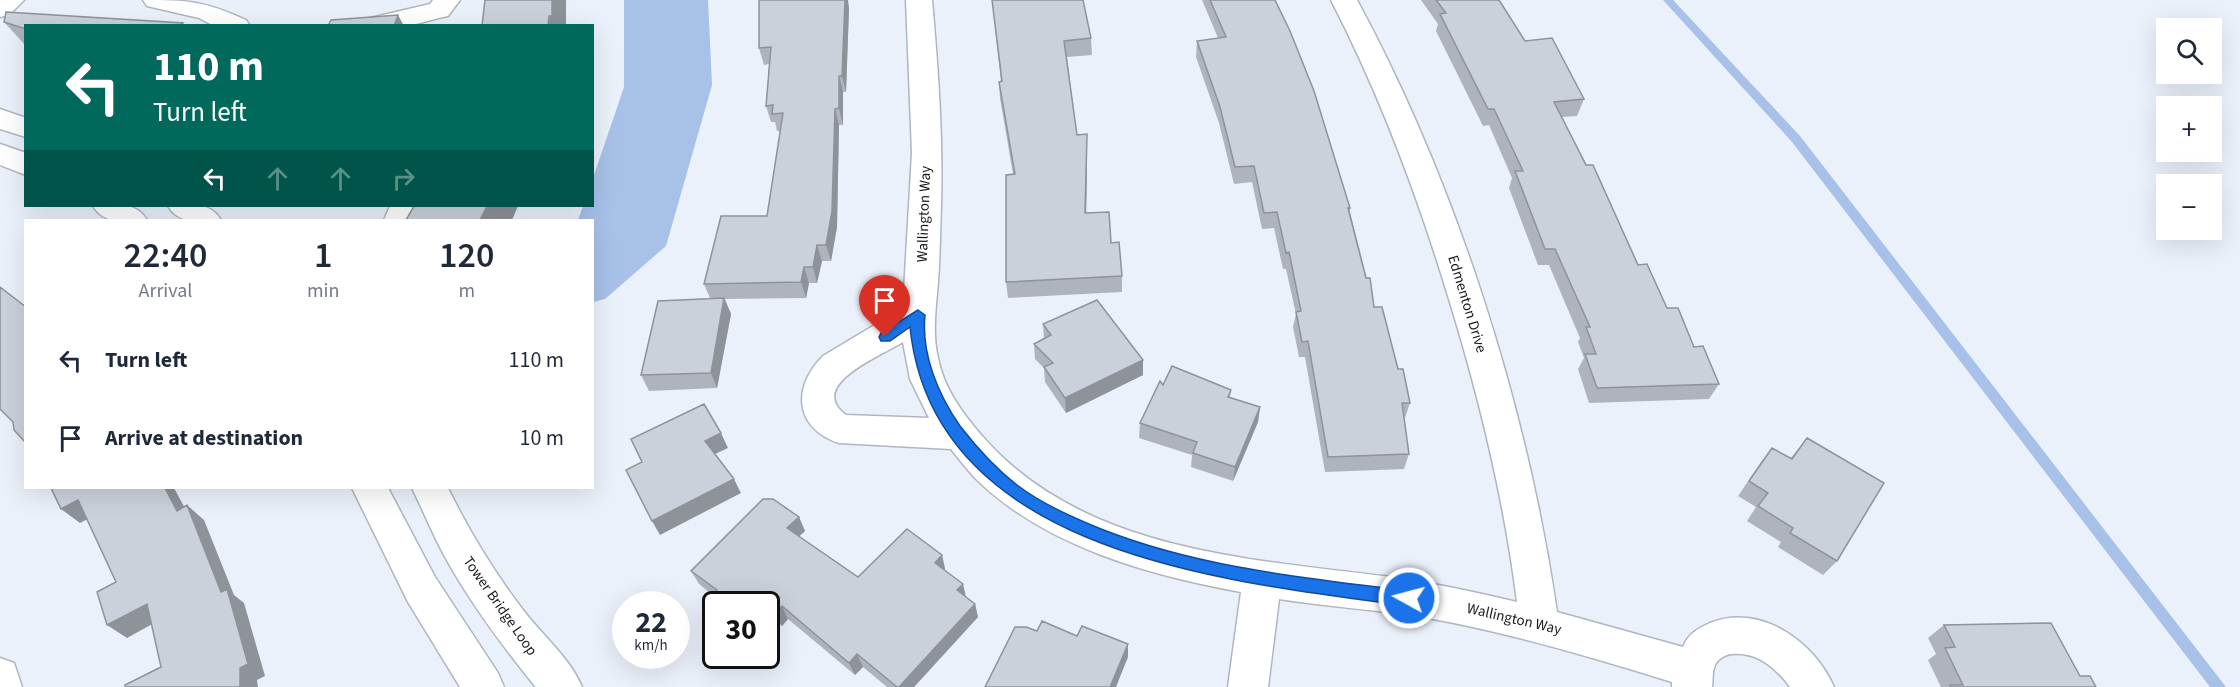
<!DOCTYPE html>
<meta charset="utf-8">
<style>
body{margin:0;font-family:"Source Sans 3",sans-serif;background:#f2f2f3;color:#1f2937;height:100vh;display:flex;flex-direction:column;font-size:22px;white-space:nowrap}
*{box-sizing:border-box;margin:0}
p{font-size:20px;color:#747a83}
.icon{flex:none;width:33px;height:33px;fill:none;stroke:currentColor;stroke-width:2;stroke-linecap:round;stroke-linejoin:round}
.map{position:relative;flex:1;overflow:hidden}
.drawer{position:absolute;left:24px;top:219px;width:570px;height:270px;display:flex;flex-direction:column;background:#fff;border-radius:0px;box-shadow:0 6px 24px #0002}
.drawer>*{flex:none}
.guide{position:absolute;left:24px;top:24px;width:570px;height:183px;border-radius:0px;box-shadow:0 6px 24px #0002;background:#00695c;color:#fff;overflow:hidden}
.tools{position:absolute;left:2156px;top:18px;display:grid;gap:12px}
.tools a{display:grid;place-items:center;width:66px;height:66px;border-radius:0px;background:#fff;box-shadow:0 6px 24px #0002;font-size:30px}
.speed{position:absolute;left:612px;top:591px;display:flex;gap:12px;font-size:30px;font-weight:700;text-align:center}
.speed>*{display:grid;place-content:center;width:78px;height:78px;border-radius:50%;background:#fff;box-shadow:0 6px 24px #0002;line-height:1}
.speed small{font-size:15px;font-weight:400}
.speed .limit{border:3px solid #111;border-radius:9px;background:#fff;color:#111}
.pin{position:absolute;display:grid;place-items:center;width:51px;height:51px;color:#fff;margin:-62px -26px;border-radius:50% 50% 50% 0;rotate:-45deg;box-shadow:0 0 6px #0007}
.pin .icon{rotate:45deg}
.me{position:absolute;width:66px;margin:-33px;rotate:277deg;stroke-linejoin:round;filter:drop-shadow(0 0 4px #0008)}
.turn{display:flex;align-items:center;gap:21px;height:126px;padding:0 30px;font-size:27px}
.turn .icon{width:78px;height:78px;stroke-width:2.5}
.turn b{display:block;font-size:42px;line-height:51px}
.lanes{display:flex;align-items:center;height:57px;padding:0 30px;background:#0003;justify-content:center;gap:30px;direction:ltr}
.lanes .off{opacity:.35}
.eta{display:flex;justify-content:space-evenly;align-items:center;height:102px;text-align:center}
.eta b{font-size:36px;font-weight:600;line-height:42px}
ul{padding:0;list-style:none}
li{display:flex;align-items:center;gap:18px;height:78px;padding:0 30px}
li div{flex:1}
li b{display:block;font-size:22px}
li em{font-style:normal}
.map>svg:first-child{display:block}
</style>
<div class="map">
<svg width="2240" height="687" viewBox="0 0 2240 687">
<rect width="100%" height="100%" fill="#ebf1fb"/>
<!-- water -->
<path fill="#a7c1e8" d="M624,0H708L712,85L666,246L605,299L593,302L592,220H578L583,206H592L593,178L624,87Z"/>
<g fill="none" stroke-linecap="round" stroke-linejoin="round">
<!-- stream -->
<path fill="#a7c1e8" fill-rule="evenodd" d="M1663,0H1673L1800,136L2226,687H2210L1792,142Z"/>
<defs>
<path id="minor" d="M0,0H24L9,15L0,17Z
M143,0C189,0 204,1 246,20L250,26H214L199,18L147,6Z
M433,0H460L448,16L439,18L408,26H358L362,20L430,4Z
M906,0H932C938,68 943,136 941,205C940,231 940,256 938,282C936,307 932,333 938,358C944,389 963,414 983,437C1084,552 1250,559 1391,577C1433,583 1475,592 1517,602C1504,498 1479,396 1448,296C1417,194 1380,95 1331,0H1357C1456,183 1527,406 1557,612L1683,647C1688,634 1697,629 1710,623C1760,603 1814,641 1834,687H1790C1776,668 1757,651 1731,654C1724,655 1716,660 1714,668C1712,674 1713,681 1712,687H1672V682C1594,658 1514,634 1433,619C1382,610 1330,607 1279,599L1268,687H1228L1241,592C1148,575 1043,546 974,477C966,468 958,458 951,449L839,443C794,428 792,387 823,356L903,308L912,153ZM903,342L910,379L929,418L846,415C805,385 883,355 903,342Z
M0,109L26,118V137L0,129Z
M0,144L26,153V175L0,165Z
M93,206C112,204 136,201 147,220C128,222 104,225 93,206Z
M168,206C187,204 210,201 221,220C202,222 179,225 168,206Z
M390,206H420L414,220H384Z
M352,488H388L435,577L498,673L504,687H460L408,602Z
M412,488H448C469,531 494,572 523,610C542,635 570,658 582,687H536L534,685C501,644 469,601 444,555C432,533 423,510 412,488Z
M0,658L14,663L22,687H0Z"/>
</defs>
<!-- minor casing -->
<use href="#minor" stroke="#b0b6bf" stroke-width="3"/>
<!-- minor -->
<use href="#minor" fill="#fff" fill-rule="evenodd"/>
</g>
<!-- wall -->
<path fill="#afb4bc" d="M992,0L1091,38L1092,55L1067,57L1077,135L1087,151L1086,213L1111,243L1122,276V292L1008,298L1006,282L1013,174L1000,98L999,82H1001Z
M1202,0H1275L1350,208V212L1374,307L1410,403L1405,418H1404L1409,454L1404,469L1325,472L1305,357H1299L1293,327L1296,314L1286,269H1283L1274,228L1262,229L1252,182L1234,184L1219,123L1196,57L1197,41L1218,38Z
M1421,0H1499L1525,41L1584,99L1577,116L1562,117L1638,265L1719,384L1709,399L1589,403L1578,369L1584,358L1578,342L1580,338L1549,265H1538L1509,188L1512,178L1489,125L1483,126L1436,31L1438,24Z
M849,8L846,92H843V125H839L837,227L831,261H822L817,283H809L806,298L725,299L731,314L717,388L649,391L641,375L710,298L704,284L767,216L780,131H777L775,122H771L766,106L769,64L764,65L759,48Z
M4,22L183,23L184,26H26V46Z
M1043,324L1143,360V375L1066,413L1045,382L1044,368L1035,359L1034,344L1044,339Z
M1163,385L1231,390L1230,397L1260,407L1258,422L1233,481L1191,467L1192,455L1139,438L1140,423Z
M1807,438L1837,561L1823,575L1778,547L1781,542L1747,521L1756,507L1738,496L1761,462L1772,448L1790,459Z
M799,517L805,531L799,536L858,577L942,555L945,569L944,570L966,597L975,604L978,617L914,687H887L863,667L855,675L788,619L782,626L768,616L766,617V604H716V628L712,630L704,617L714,596L699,584L691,571Z
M1944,625L2080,676L2096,687H1941L1928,660L1936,654L1928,638Z"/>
<!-- shaded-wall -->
<path fill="#8e9299" d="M552,0H566V26H548Z
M845,0H848L849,8L846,92L842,76Z
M398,15L404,26H394Z
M839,76L843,92V125L839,108Z
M835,109L839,125L837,227L831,261L826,245Z
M1087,134V151L1086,229L1085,213Z
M487,206H518L512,220H480Z
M817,245L822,261L817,283L813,267Z
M804,267L809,283L806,298L801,282Z
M724,298L731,314L717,388L711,373Z
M1143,360V375L1066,413L1065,398Z
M1260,407L1258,422L1233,481L1235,467Z
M721,433L728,448L713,455L705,441Z
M734,479L741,493L660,535L652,521Z
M165,488H174L194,525L177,511Z
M78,500L97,514L80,523L61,509Z
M187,505L204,520L234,595L244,603L265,676L257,680L258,687H240L221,592Z
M799,517L805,531L793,542L787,528Z
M942,555L945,569L938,576L935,563Z
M963,584L966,597L957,590Z
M147,604L165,617L127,638L107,625Z
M975,604L978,617L914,687H899Z
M782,606L788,619L782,626L775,613Z
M716,612V628L712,630L704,617Z
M1128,644V657L1116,687H1110Z
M857,654L863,667L855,675L849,663Z"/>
<!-- building -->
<path fill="#cbd1db" stroke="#8e9299" stroke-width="1.5" d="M485,0H552V16H549L548,26H482Z
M759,0H845L842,76H839V108L835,109L832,211L826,245H817L813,267H804L801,282L704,284L721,216H767L783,113L772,114L773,105L766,106L771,47L759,48Z
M992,0H1083L1091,38L1064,41L1077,135L1087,134L1085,213L1109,212L1111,243L1119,242L1122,276L1006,282V175L1015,174L999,82L1002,81Z
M1210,0H1275L1290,31L1314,91L1350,208H1348L1366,278H1370L1374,307H1382L1398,369H1403L1410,403H1402L1409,454L1328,457L1308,341L1302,342L1296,312L1301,311L1289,252L1286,253L1277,212L1264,213L1254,166L1235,167L1220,107L1197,41L1226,37Z
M1436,0H1499L1525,41L1552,38L1584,99L1554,102L1586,165H1593L1638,265L1647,264L1667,308H1678L1694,347L1703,346L1719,384L1597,388L1585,354H1596L1586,327H1590L1555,249H1545L1515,171H1523L1494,109H1488L1440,14L1446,13Z
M6,12L183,23L180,26H26V29L4,22Z
M398,15L394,26H328L331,20Z
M414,206H487L480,220H406Z
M0,287L26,307V443L14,430L13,422L0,409Z
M724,298L711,373L641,375L658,301Z
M1097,300L1143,360L1065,398L1044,367L1053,363L1034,344L1051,335L1043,324Z
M1172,366L1231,390L1228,397L1260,407L1235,467L1193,453L1197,442L1140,423L1160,381L1163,385Z
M704,404L721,433L705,441L734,479L652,521L626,470L642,462L631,439Z
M1807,438L1884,483L1837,561L1790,533L1793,528L1758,506L1768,493L1749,481L1772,448L1792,459Z
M51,488H165L177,511L187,505L221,592L227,589L248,664L240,668V687H125V685L161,667L147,604L107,625L97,592L116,582L78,500L61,509Z
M763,499H773L799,517L787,528L858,577L907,529L942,555L935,563L963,584L957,590L975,604L899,687H897L857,654L849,663L782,606L775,613L766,606V604H764L761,602L759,604H739L737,603L734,604H716V612L704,617L717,590L691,571Z
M1042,621L1077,636L1082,626L1128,644L1110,687H985L1015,627H1026L1037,631Z
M2051,623L2080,676H2090L2096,687H1951L1950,685H1963L1945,648L1955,647L1944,625Z"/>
<!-- route -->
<path fill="#1a73e8" stroke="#114b97" stroke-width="1.5" d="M918,310L925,315C921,354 938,394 960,426C977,448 995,468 1017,485C1042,504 1072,517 1101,529C1200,568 1305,578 1409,591L1414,593L1417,598L1414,604L1409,606C1232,582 933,556 910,327L890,341H881L879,337L881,333Z"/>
<g text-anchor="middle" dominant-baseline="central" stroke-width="4.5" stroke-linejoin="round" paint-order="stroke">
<!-- street labels -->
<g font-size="15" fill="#181a1e" stroke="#fefefe">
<text transform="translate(924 214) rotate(-88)">Wallington Way</text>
<text transform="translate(1467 304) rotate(73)">Edmenton Drive</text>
<text transform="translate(500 606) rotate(55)">Tower Bridge Loop</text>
<text transform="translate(1514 619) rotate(13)">Wallington Way</text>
</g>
</g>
</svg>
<div class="tools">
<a><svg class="icon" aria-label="search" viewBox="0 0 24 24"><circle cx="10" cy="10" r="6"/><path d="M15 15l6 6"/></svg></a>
<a>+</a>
<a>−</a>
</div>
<div class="speed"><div>22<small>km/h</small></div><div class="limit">30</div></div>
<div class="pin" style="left:885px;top:337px;background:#d93025"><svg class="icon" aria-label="arrive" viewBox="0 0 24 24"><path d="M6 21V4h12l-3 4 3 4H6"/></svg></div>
<svg class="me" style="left:1409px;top:598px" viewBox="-20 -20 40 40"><circle r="17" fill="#1a73e8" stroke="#fff" stroke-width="3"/><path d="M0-11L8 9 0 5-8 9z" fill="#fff"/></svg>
<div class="guide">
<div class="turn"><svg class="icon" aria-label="left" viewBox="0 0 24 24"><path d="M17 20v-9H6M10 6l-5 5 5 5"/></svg><div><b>110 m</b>Turn left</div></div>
<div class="lanes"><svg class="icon" aria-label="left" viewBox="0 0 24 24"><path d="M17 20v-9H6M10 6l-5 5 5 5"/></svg><svg class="icon off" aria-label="ahead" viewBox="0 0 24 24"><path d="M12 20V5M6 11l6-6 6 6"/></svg><svg class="icon off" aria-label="ahead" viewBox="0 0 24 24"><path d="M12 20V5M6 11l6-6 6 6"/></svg><svg class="icon off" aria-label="right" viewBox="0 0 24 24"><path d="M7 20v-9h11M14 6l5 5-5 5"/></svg></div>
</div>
<section class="drawer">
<div class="eta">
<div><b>22:40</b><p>Arrival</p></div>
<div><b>1</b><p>min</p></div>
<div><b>120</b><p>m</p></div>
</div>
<ul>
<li><svg class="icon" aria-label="left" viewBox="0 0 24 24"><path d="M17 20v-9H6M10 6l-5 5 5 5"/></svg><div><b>Turn left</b></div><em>110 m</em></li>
<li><svg class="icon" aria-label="arrive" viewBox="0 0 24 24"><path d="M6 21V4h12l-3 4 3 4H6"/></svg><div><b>Arrive at destination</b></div><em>10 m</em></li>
</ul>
</section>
</div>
